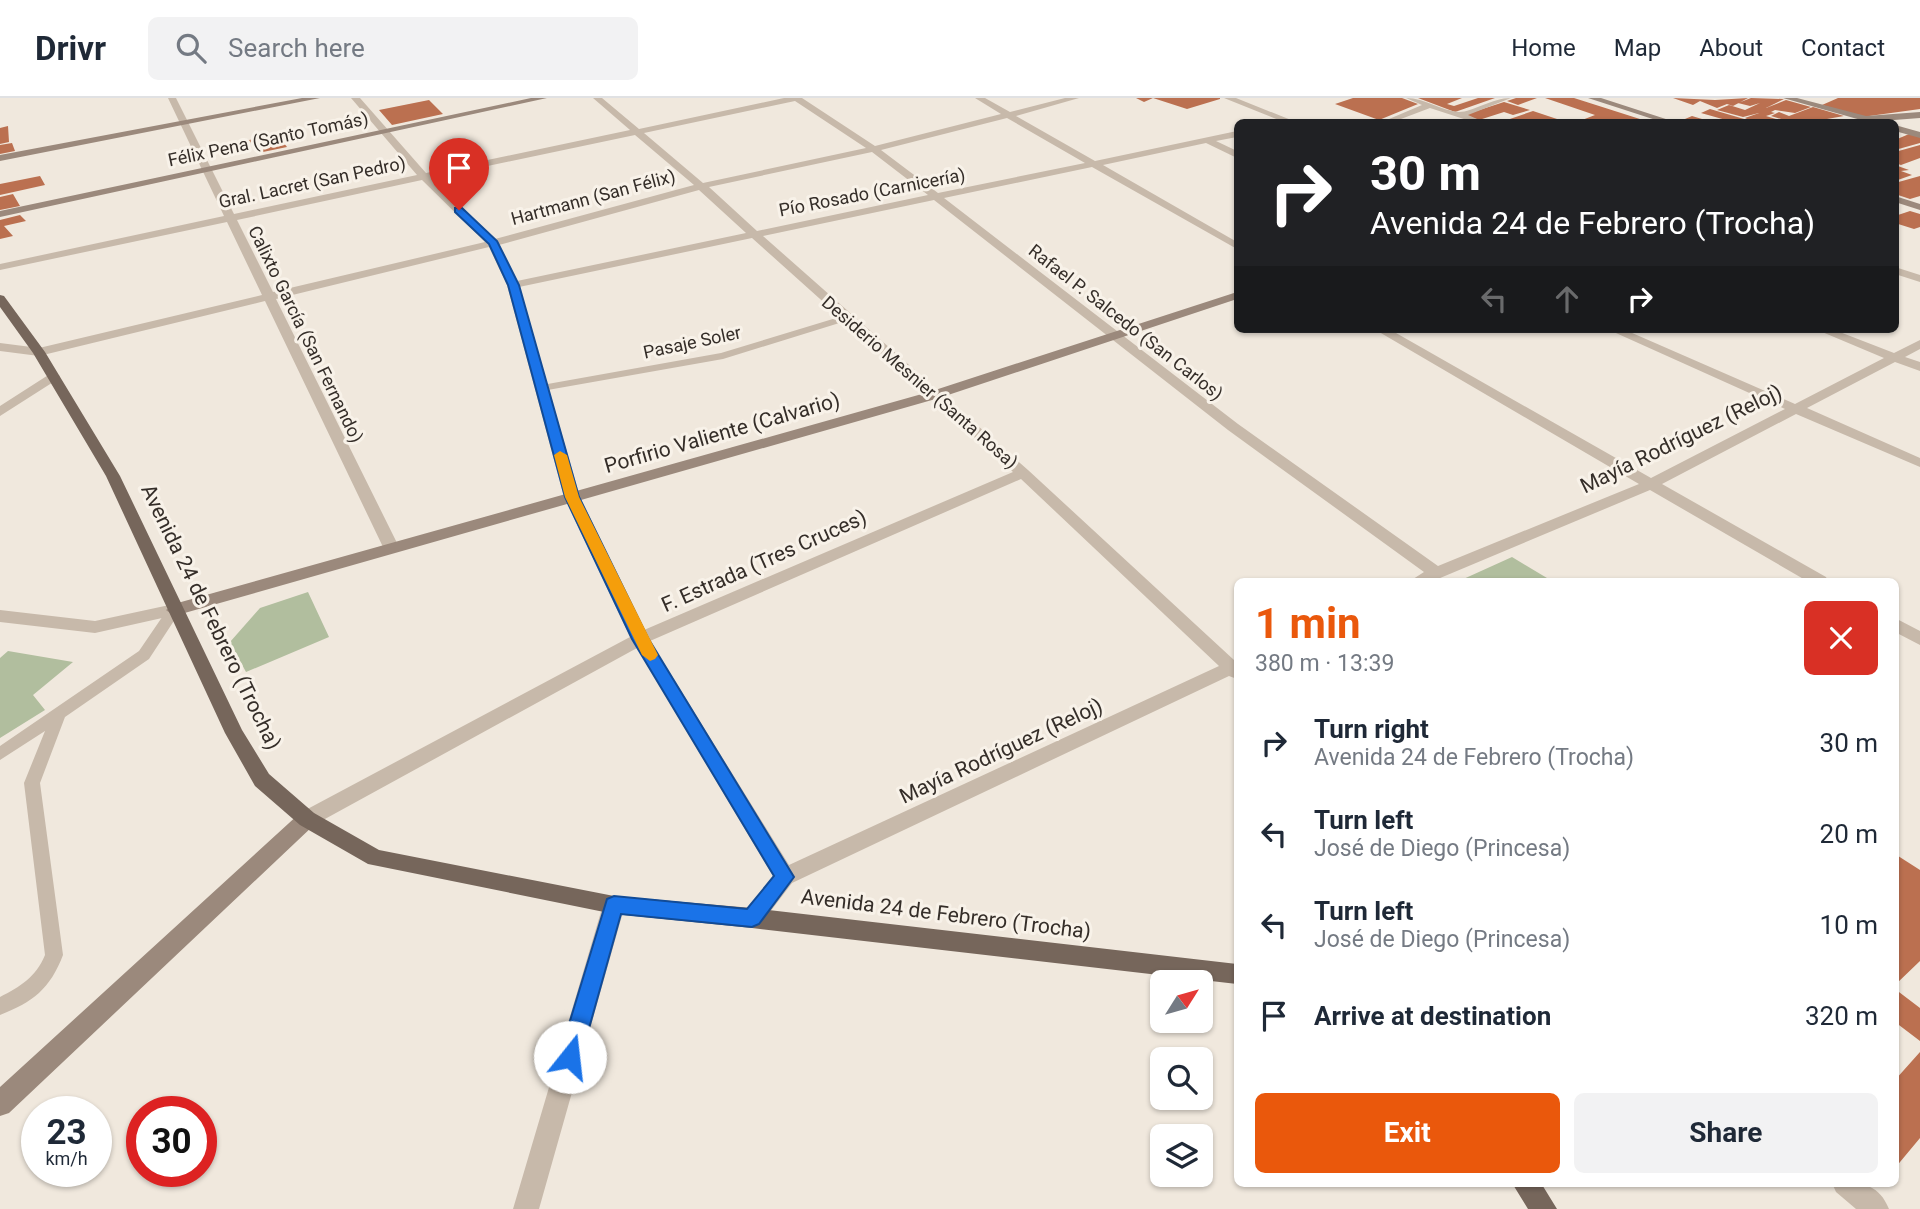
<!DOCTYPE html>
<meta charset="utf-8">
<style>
body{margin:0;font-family:Roboto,sans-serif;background:#f2f2f3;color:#1f2937;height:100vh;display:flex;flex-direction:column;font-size:26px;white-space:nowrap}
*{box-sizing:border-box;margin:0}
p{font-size:23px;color:#747a83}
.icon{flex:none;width:38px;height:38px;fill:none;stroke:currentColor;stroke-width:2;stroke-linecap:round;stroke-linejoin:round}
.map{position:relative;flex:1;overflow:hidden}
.sheet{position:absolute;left:1234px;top:480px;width:665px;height:609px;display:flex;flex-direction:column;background:#fff;border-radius:10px;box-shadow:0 2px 5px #0004}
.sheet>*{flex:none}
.banner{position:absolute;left:1234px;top:21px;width:665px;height:214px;border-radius:10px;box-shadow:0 2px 5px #0004;background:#202124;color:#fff;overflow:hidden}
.needle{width:46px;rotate:53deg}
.controls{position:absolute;left:1150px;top:872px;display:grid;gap:14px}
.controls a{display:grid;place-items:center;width:63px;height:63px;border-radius:10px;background:#fff;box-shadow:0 2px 5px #0004;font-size:35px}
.speed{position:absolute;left:21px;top:998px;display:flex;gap:14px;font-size:35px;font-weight:700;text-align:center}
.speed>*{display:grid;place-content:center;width:91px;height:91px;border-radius:50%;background:#fff;box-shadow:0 2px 5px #0004;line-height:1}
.speed small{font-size:18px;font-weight:400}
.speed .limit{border:10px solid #d22;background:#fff;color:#111}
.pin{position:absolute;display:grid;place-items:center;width:60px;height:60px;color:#fff;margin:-72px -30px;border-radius:50% 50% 50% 0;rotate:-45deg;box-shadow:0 0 7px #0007}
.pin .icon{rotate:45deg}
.me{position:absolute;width:77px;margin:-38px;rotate:16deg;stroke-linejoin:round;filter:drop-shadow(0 0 5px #0008)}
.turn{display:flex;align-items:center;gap:24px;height:147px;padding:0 21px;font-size:32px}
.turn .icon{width:91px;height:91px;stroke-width:2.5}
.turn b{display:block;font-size:49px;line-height:60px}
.lanes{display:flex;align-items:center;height:66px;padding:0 21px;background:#0003;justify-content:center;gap:35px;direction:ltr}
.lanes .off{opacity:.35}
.round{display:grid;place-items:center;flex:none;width:74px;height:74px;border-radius:10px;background:#f2f2f3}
.summary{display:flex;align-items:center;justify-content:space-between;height:119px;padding:0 21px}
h1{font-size:42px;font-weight:700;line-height:52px;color:#ea580c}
.button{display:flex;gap:14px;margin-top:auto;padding:14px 21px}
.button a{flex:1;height:80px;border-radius:10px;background:#ea580c;color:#fff;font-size:28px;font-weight:700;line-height:80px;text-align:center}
.button a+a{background:#f2f2f3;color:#1f2937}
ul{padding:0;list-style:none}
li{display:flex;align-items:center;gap:21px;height:91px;padding:0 21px}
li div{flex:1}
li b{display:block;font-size:26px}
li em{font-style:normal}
header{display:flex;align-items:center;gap:42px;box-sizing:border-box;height:98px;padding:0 35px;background:#fff;border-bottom:2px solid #e0e1e3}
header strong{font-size:33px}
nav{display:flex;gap:38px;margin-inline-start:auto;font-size:24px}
.search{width:490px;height:63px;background:#f2f2f3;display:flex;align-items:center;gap:18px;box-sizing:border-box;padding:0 24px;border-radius:10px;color:#747a83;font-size:26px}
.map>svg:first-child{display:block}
</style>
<header>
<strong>Drivr</strong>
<div class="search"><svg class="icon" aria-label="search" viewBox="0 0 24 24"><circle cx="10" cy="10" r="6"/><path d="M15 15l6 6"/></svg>Search here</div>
<nav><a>Home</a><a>Map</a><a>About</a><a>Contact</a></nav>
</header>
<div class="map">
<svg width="1920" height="1111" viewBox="0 0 1920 1111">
<rect width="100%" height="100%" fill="#f0e8dd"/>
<!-- green -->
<path fill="#b1be9e" d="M1512,459L1552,483H1459Z
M308,494L329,539L246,574L230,544L260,510Z
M8,553L73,564L33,597L45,612L0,640V560Z"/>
<!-- building -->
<path fill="#bb7050" d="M1136,0H1220V1L1187,11L1153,0L1144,4Z
M1353,0H1402L1418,6L1379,22L1335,6Z
M1418,0H1462L1447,6L1454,8L1478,0H1495L1455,14Z
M1516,0H1537L1518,7L1507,3Z
M1545,0H1574L1643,22L1577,24L1595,17Z
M1673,0L1715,2L1748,0L1733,8L1727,6L1717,10L1700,3L1693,7Z
M1751,0L1784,1L1766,10L1786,2L1811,9L1795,15L1775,12L1771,14L1775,15L1766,18L1786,24H1733L1701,15L1710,11L1751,23L1745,20L1759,15L1743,19L1717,12L1729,7L1745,12L1760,5L1750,8L1738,5Z
M1838,0H1920V11L1862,19L1822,7Z
M429,2L443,16L392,27L379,12Z
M1504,4L1530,12L1513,17L1504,14L1479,22L1464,17Z
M1813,9L1844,18L1810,24H1791L1771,18L1779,14L1789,18Z
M1533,13L1566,24H1515L1507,22Z
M1692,18L1712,24H1678Z
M8,28L9,44L0,46V30Z
M277,36L287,49L258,55L249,42Z
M1909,36L1920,39V45L1895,52V42Z
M12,45L15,53L0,56V47Z
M1920,47V60L1901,67L1895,65V54Z
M1895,67L1909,72L1901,73L1912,77L1895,83Z
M40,78L45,87L0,97V86Z
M1920,78V98L1910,101L1895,96V85Z
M13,96L20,108L0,112V99Z
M1910,113L1920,116V129L1914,131L1895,125V118Z
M20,117L26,123L4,128L13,138L0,141V122Z
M1895,756L1920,772V863L1895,887Z
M1895,891L1920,910V943L1895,924Z
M1920,954V1040L1895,1070V982Z"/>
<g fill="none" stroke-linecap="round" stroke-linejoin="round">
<!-- lane -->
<path fill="#c7b9aa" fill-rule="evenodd" d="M846,217L851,220L849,222L723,261L542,293L537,290L542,287L721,255Z
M174,507L181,512L149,561L65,619L40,685L63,857C50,891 33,904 0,917V899C20,889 36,879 45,857L24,685L45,633L0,662V648L139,553L169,509Z"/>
<!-- street -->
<path fill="#c7b9aa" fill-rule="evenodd" d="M168,0H176L234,116L417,77L351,0H360L426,75L630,32L593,0H602L639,31L784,0H802L875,48L1001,16L975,0H985L1010,14L1065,0H1079L1016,18L1095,63L1237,33V39L1216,43L1237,53V60L1206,45L1103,67L1237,144V151L1092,69L944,100L1238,326L1438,468L1639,386L1374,231H1389L1651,380L1785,311L1607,231H1623L1795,306L1884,260L1815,231H1832L1894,255L1920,242V251L1905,259L1920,264V273L1895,264L1807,310L1920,360V369L1796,316L1662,386L1826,479L1828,483H1807L1650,392L1433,483H1410L1424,474L1228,332L934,102L763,138L1028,372L1234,562L1237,561V581L1229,578L792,785L760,827L752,830L744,827L741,820L773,778L637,550L314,727L307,729L300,727L297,721L300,715L630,539L564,399L507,187L489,149L276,201L399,449L391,454L383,449L265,203L39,258L0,253V245L39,250L262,197L227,124L0,172V166L224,118ZM795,3L866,50L703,85L644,35ZM1007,20L1085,65L938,95L881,52ZM635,37L694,87L495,141L431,80ZM872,54L928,97L757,133L709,89ZM422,82L485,144L273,194L237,122ZM699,92L746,135L517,183L499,147ZM752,140L1013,374L644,532L580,399L519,189ZM1021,381L1219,568L789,767L650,543Z
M1224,0H1236L1296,24H1284Z
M1406,0C1425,0 1442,13 1459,14C1473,14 1492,0 1511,0L1468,17L1484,24H1473L1430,10L1393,24H1382L1422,7Z
M1895,169L1920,177V184L1895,176Z
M53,274L60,278L58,281L0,318V308Z
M174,506L180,508L182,512L180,516L95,535L0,524V512L95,523Z
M1895,520L1920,533V547L1895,534Z
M614,798L622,800L625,807L539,1111H513L603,807L606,800Z
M1832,1085C1858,1085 1878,1083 1889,1111H1856L1836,1094Z"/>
<!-- secondary -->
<path fill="#9b897c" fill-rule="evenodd" d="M302,0H320L0,63V57Z
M531,0H547L0,119V113Z
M1588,0H1601L1675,24H1662Z
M1783,0H1797L1866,18L1920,14V20L1868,24Z
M1895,27L1920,34V40L1895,33Z
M1895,98L1920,106V112L1895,104Z
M1237,194V201L939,300L174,518L166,512L174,506L929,294Z
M307,713L314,715L317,721L314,727L9,1015L0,1018V989L300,715Z"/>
<!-- primary -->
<path fill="#76665b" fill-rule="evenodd" d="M0,197L4,198L45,254L120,378L242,632L269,676L314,715L379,752L614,798L752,810L1237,866V886L752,830L614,816L368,766L300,727L255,688L225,635L106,378L33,255L0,209Z
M1512,1085H1541L1557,1111H1528Z"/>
</g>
<!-- route -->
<path fill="#1a73e8" stroke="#114b97" stroke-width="2" d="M455,110H462L497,143L519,187L579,399L648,540L794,779L759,826L752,829L621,816L581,959L578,967L570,970L562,967L559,959L607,801L614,798L747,811L774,778L632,541L565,399L508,187L489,146L455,114Z"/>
<!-- slow -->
<path fill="#f59e0b" d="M560,353L567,357L579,399L658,557L655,561L650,563L642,557L565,399L554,357Z"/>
<g text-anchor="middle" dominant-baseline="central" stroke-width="6" stroke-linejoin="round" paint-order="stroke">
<!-- far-street labels -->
<g font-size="18" fill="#352e29" stroke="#f8f2e9">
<text transform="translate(268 41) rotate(-12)">Félix Pena (Santo Tomás)</text>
<text transform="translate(312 84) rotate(-12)">Gral. Lacret (San Pedro)</text>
<text transform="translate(872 94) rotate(-11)">Pío Rosado (Carnicería)</text>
<text transform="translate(593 99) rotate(-15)">Hartmann (San Félix)</text>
<text transform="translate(1126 224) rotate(38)">Rafael P. Salcedo (San Carlos)</text>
<text transform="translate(306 236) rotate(64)">Calixto García (San Fernando)</text>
<text transform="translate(692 244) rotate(-12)">Pasaje Soler</text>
<text transform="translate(920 284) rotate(41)">Desiderio Mesnier (Santa Rosa)</text>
</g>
<!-- street labels -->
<g font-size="21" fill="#352e29" stroke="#f8f2e9">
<text transform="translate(722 335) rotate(-16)">Porfirio Valiente (Calvario)</text>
<text transform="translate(1681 341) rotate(-26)">Mayía Rodríguez (Reloj)</text>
<text transform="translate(764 463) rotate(-24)">F. Estrada (Tres Cruces)</text>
<text transform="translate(211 519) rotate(64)">Avenida 24 de Febrero (Trocha)</text>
<text transform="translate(1001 653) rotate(-25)">Mayía Rodríguez (Reloj)</text>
<text transform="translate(946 816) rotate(7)">Avenida 24 de Febrero (Trocha)</text>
</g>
</g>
</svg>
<div class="controls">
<a><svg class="needle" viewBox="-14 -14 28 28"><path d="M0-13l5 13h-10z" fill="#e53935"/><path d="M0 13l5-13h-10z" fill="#747a83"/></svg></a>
<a><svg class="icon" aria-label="search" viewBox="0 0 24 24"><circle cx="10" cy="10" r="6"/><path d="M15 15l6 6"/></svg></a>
<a><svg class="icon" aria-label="layers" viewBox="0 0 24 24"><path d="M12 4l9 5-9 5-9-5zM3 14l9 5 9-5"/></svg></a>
</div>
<div class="speed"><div>23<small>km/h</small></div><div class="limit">30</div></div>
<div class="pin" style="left:459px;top:112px;background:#d93025"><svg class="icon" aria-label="arrive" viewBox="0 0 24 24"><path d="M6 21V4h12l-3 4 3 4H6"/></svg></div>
<svg class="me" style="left:570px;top:959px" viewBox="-20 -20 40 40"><circle r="19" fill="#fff"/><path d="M0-13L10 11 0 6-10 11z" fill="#1a73e8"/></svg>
<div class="banner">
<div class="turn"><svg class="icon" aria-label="right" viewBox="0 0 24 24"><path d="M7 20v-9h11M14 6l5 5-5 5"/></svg><div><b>30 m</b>Avenida 24 de Febrero (Trocha)</div></div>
<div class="lanes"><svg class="icon off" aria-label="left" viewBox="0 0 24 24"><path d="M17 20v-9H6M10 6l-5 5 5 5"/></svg><svg class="icon off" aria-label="ahead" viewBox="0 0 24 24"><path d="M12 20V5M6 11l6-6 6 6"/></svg><svg class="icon" aria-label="right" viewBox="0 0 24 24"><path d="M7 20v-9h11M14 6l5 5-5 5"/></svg></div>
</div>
<section class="sheet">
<div class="summary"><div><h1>1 min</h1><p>380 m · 13:39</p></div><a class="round" style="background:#d93025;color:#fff"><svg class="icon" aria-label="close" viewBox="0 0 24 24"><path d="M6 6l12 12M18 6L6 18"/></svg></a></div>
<ul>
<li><svg class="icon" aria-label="right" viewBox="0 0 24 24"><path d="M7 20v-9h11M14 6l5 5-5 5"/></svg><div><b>Turn right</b><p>Avenida 24 de Febrero (Trocha)</p></div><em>30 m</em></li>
<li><svg class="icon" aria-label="left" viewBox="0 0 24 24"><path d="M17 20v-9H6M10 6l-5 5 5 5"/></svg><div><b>Turn left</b><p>José de Diego (Princesa)</p></div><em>20 m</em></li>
<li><svg class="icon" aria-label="left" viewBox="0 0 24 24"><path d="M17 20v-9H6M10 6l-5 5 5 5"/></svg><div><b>Turn left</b><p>José de Diego (Princesa)</p></div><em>10 m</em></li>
<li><svg class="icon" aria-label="arrive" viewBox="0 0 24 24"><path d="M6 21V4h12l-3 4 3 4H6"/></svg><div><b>Arrive at destination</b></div><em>320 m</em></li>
</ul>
<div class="button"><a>Exit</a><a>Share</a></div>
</section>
</div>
